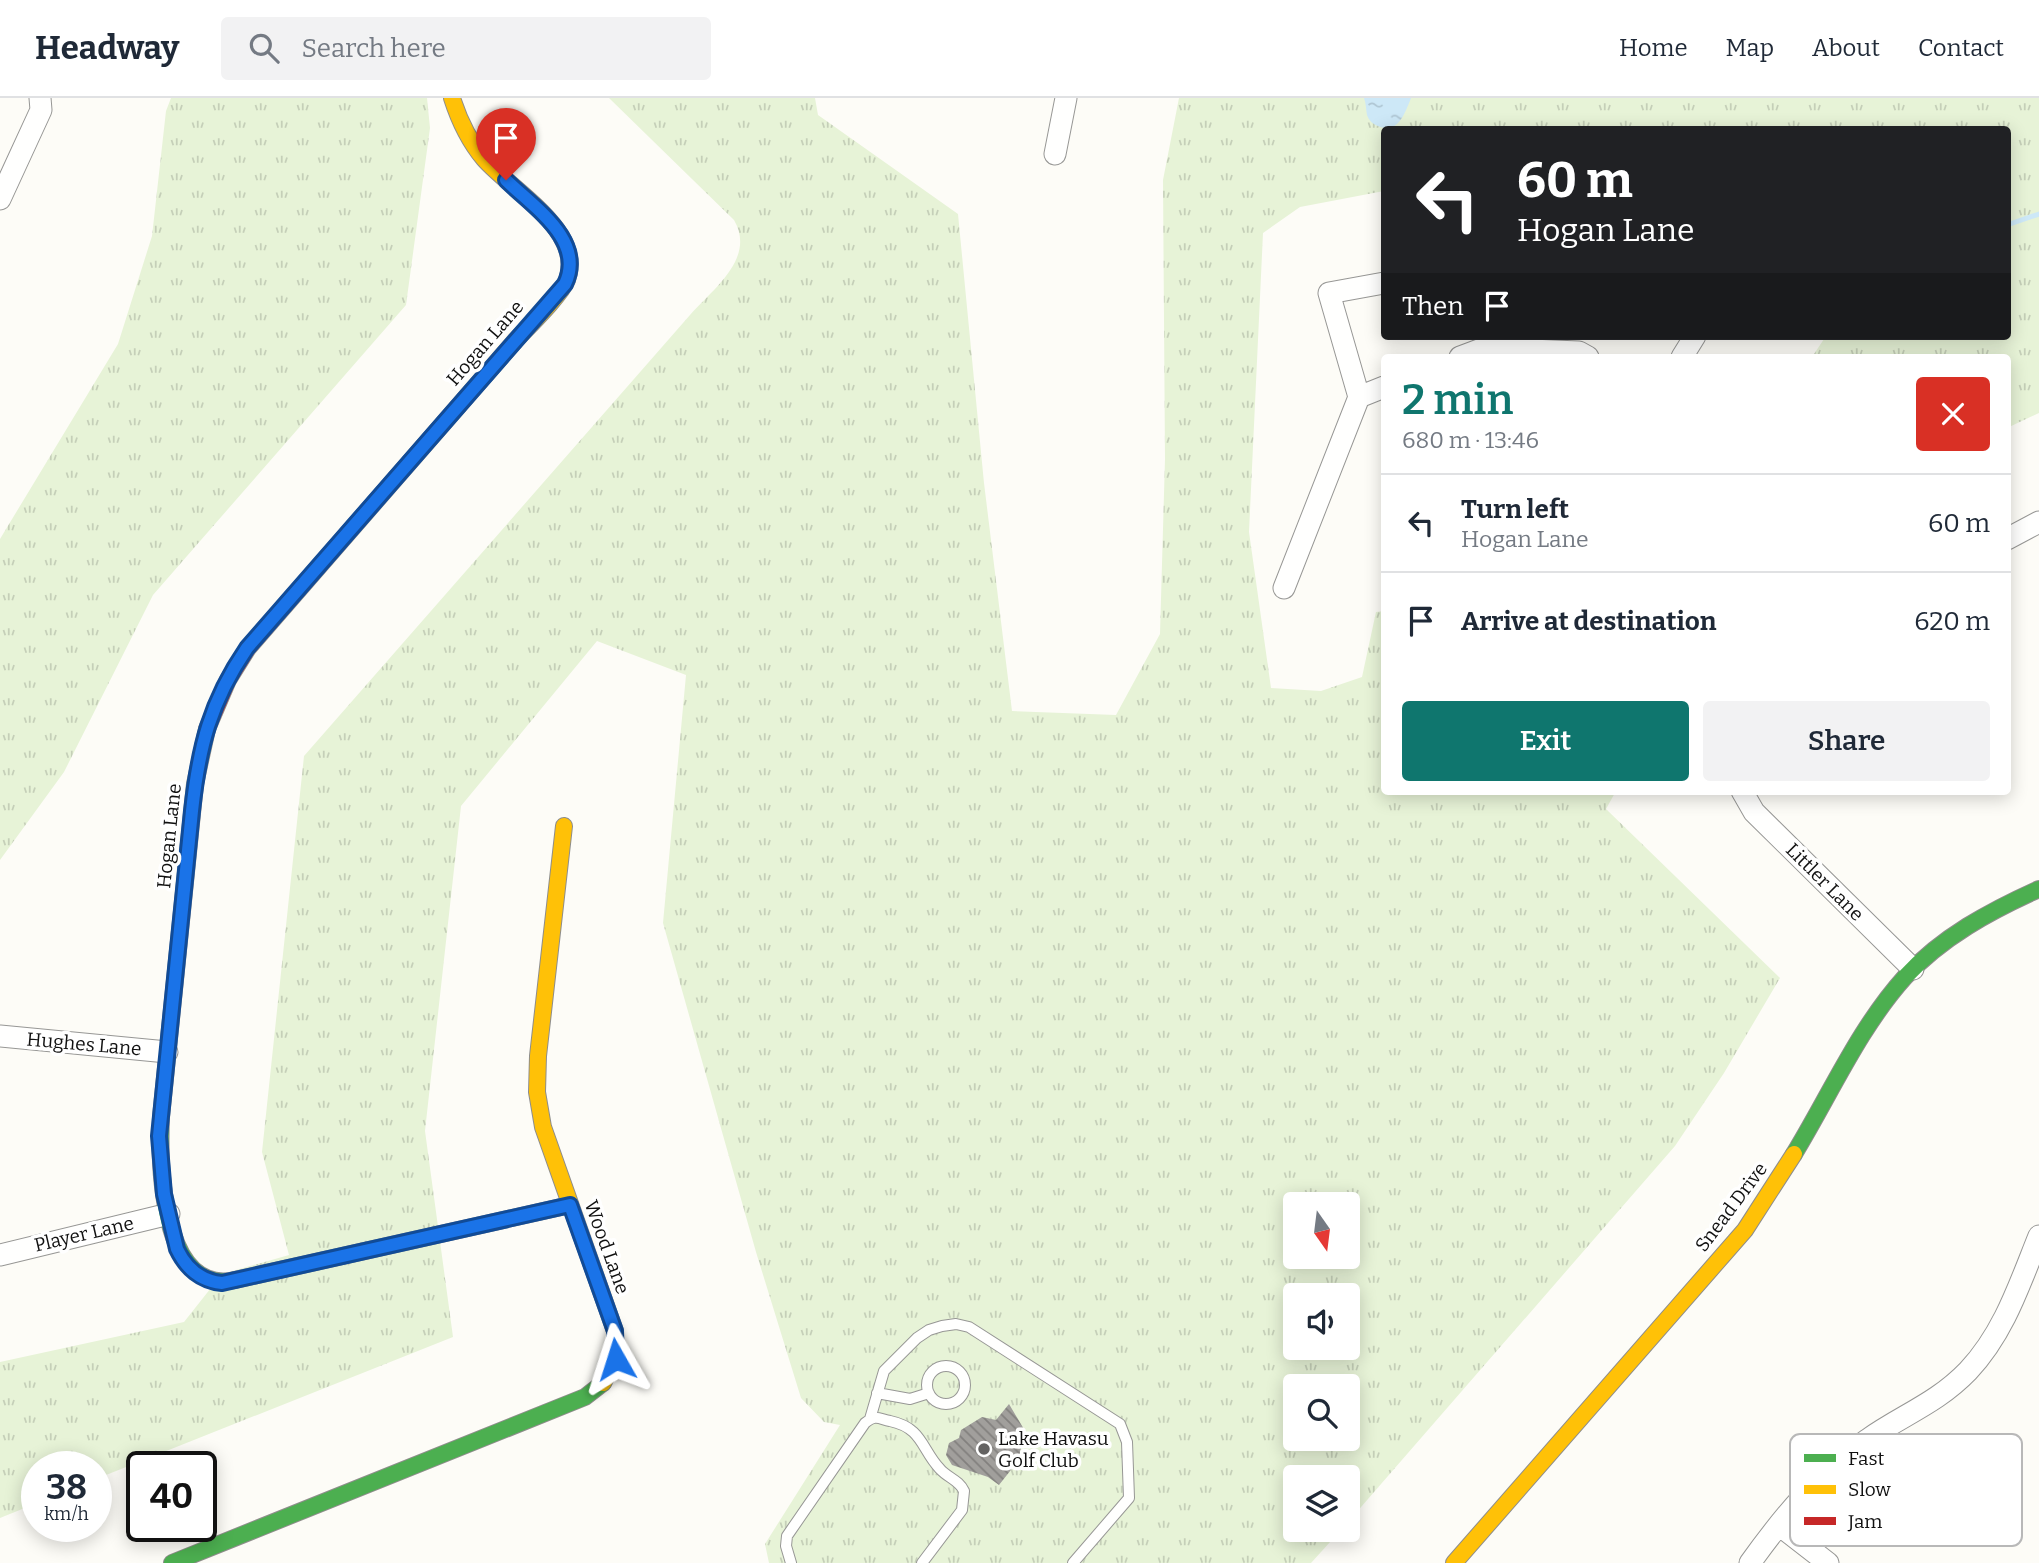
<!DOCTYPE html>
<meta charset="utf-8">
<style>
body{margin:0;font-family:Bitter,serif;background:#f2f2f3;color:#1f2937;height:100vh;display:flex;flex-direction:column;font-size:26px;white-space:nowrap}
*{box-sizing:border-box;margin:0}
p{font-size:23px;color:#747a83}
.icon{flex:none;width:38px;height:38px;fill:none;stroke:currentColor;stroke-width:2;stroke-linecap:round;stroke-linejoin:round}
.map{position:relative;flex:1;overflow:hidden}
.side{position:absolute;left:1381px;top:256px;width:630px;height:441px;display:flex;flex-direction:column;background:#fff;border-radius:7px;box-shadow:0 4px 18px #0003}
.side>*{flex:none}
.banner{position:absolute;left:1381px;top:28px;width:630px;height:214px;border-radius:7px;box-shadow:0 4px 18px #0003;background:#202124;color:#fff;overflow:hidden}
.needle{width:46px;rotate:166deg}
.tools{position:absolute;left:1283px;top:1094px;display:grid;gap:14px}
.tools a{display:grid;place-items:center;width:77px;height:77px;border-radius:7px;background:#fff;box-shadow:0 4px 18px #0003;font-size:35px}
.speed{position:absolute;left:21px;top:1353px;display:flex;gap:14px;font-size:35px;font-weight:700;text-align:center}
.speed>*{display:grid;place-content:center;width:91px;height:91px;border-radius:50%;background:#fff;box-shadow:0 4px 18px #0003;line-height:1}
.speed small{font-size:18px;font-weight:400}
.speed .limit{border:4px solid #111;border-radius:10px;background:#fff;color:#111}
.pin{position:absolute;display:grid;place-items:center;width:60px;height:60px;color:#fff;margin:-72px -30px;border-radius:50% 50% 50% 0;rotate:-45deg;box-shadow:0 0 7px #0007}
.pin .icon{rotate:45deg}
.me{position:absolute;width:77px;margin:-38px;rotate:354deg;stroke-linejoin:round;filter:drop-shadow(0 0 5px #0008)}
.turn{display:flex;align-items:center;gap:24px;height:147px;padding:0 21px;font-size:32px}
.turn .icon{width:91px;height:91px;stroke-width:2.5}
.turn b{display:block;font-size:49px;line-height:60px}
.then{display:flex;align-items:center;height:66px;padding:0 21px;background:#0003;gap:14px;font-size:26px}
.round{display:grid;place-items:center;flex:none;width:74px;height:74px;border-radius:7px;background:#f2f2f3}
.head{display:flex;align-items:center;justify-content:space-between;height:119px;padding:0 21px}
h1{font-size:42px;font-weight:600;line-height:52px;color:#0f766e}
.primary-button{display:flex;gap:14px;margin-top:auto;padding:14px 21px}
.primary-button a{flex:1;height:80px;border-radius:7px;background:#0f766e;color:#fff;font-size:28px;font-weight:600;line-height:80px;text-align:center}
.primary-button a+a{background:#f2f2f3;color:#1f2937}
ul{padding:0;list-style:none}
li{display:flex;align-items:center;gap:21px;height:98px;padding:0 21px;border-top:2px solid #e0e1e3}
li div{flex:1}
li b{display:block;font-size:26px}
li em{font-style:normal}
header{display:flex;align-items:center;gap:42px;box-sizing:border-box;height:98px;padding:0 35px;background:#fff;border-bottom:2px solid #e0e1e3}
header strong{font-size:33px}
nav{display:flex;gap:38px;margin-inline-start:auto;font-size:24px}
.search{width:490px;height:63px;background:#f2f2f3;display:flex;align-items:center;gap:18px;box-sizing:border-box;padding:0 24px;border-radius:7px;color:#747a83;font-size:26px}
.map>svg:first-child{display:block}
</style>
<header>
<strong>Headway</strong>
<div class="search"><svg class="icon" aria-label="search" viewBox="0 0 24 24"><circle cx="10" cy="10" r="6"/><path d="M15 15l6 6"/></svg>Search here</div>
<nav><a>Home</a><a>Map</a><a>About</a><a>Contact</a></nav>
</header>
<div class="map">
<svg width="2039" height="1465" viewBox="0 0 2039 1465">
<defs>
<pattern id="grass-tufts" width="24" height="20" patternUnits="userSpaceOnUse" patternTransform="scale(1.75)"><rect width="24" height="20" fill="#e7f3d7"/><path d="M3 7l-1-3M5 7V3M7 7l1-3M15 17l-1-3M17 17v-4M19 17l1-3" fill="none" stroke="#c5cfb8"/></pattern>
<pattern id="water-ripples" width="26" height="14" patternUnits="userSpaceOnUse" patternTransform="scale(1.75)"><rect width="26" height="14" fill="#cde8f7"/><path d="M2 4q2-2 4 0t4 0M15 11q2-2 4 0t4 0" fill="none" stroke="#afc6d3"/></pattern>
<pattern id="building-back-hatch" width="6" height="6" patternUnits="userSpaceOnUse" patternTransform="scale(1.75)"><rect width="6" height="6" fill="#a19f9c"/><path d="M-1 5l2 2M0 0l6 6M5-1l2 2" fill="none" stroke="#82807e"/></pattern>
</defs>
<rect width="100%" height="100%" fill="#fdfcf7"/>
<!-- grass -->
<path fill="url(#grass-tufts)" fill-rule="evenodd" d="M171,0H427L430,30L406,207L153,497L64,674L0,762V441L118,246L152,138L166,13Z
M609,0H815L818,17L958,116L984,385L1012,613L1116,617L1160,536L1165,361L1163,82L1179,0H2039V315L2007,330V259H1812L1826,238H2007V32H1384V93L1300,109L1263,135L1249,434L1271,590L1321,593L1362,579L1376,514L1384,513V693H1616L1606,711L1780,880L1724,975L1675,1048L1348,1424V1379H1295V1432H1341L1311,1465H769L765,1446L840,1327L824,1324L801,1300L756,1154L663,825L686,577L597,543L461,708L425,1033L453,1239L96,1381V1368H37V1405L0,1420V1264L184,1224L222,1176L289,1157L262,1054L304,658L690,217C714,190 756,160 734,122ZM1295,1106H1348V1158H1295ZM1295,1197H1348V1250H1295ZM1295,1288H1348V1340H1295Z"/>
<!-- water -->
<path fill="url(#water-ripples)" d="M1364,0H1411C1405,15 1398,37 1378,28C1373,26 1369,23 1367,17C1366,12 1366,5 1364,0Z"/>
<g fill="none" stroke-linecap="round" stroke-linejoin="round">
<!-- stream -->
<path stroke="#cde8f7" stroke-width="5" d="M2007,127L2039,116"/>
</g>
<!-- building -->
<path fill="url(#building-back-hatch)" d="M1009,1306L1025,1333L1018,1363L999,1387L988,1379L952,1367L946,1357L949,1345L959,1340L961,1332L982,1319L996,1322Z"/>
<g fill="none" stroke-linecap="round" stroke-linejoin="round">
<defs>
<path id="lane" d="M927 1287a19 19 0 1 1 38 0a19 19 0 1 1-38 0Z
M877,1295L910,1301L929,1295
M870,1321L884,1273L917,1240L929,1232L942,1228L956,1226L969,1229L1120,1326L1127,1344L1129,1400L1073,1465
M791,1465L786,1448L787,1438L865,1325C876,1316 879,1321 890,1323C923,1330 921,1351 940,1371C948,1380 959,1382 964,1393L962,1412L922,1465"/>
<path id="street" d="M1055,56L1066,0
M0,101L41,12L40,0
M1460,259L1484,250L1579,254L1588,259
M1682,259L1695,238
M1359,299L1329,195L1384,185
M1359,299L1384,289
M2007,441L2039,424
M1284,490L1359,299
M1742,693L1754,714L1913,871
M0,938L167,954
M0,1157L169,1116
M1779,1427L1828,1465
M1750,1465C1783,1419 1820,1374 1867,1342C1902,1317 1936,1306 1968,1273C2004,1235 2020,1185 2039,1138"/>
<path id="fast" d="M207,631L195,686L161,1019C159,1066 161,1199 235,1182
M1794,1056C1830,997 1859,930 1905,879C1942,839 1990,813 2039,791
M172,1465L585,1299L603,1285"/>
<path id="slow" d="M452,0C459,22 469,43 484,61C511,92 585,133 567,182C561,197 528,229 515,243
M564,728L538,958L537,994L543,1029L615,1233V1262L603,1285
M1454,1465L1745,1132L1794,1056"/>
<path id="jam" d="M207,631L228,582L248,550L515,243
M235,1182L570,1107"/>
</defs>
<!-- lane casing -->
<use href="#lane" stroke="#979795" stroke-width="12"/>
<!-- street casing -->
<use href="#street" stroke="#979795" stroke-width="23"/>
<!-- fast casing -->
<use href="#fast" stroke="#8e8d8b" stroke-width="18"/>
<!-- slow casing -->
<use href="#slow" stroke="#8e8d8b" stroke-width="18"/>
<!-- jam casing -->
<use href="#jam" stroke="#8e8d8b" stroke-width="18"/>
<!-- lane -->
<use href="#lane" stroke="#fffffe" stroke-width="10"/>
<!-- street -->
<use href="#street" stroke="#fffffe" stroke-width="21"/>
<!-- fast -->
<use href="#fast" stroke="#4caf50" stroke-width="16"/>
<!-- slow -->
<use href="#slow" stroke="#ffc107" stroke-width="16"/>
<!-- jam -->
<use href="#jam" stroke="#c62828" stroke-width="16"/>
</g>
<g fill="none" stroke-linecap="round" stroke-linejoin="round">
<defs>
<path id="route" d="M506,82C533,109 586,142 565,186L247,550C210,604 199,649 192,713L159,1038L164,1096L177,1151C186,1170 201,1183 222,1185L570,1107L615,1233L616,1261"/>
</defs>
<!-- route casing -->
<use href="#route" stroke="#114b97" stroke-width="18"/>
<!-- route -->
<use href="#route" stroke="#1a73e8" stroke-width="12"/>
</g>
<!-- markers -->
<circle fill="#646362" stroke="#fff" stroke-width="2.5" cx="984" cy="1351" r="7"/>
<g text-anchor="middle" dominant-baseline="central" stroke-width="7" stroke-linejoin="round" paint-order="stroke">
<!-- street labels -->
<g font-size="19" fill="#111" stroke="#fff">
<text transform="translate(485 245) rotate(-49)">Hogan Lane</text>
<text transform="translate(169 738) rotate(-84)">Hogan Lane</text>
<text transform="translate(1825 784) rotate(45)">Littler Lane</text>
<text transform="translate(84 946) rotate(5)">Hughes Lane</text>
<text transform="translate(1731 1109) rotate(-53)">Snead Drive</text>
<text transform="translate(84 1136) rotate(-13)">Player Lane</text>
<text transform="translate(607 1149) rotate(70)">Wood Lane</text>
</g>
<!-- poi labels -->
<g font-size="19" fill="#111" stroke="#fff" text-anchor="start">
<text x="998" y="1340">Lake Havasu<tspan x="998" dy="22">Golf Club</tspan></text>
</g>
</g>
<!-- legend -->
<rect x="1790" y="1336" width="232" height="112" rx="10" fill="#fff" stroke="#b8b8b8" stroke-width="2"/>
<rect x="1804" y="1356" width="32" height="8" fill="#4caf50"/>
<rect x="1804" y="1387" width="32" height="9" fill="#ffc107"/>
<rect x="1804" y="1419" width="32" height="8" fill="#c62828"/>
<g font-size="19" fill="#111">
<text x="1848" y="1367">Fast</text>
<text x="1848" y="1398">Slow</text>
<text x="1848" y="1430">Jam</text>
</g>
</svg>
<div class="tools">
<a><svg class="needle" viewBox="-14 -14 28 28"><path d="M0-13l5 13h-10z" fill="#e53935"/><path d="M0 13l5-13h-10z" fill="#747a83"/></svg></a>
<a><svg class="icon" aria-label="sound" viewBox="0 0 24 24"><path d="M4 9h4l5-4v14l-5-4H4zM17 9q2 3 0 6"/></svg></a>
<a><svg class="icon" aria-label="search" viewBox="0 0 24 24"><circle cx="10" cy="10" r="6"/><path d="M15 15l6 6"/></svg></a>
<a><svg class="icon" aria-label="layers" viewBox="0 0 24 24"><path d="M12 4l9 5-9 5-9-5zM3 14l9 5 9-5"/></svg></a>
</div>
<div class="speed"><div>38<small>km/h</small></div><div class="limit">40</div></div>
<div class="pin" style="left:506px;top:82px;background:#d93025"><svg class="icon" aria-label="arrive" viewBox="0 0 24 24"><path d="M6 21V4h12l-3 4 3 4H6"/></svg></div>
<svg class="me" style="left:616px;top:1261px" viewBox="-20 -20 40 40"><path d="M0-17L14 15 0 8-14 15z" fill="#1a73e8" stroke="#fff" stroke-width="4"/></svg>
<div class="banner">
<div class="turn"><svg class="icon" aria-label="left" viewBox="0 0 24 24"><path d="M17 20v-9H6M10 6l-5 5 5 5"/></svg><div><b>60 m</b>Hogan Lane</div></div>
<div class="then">Then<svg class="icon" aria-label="arrive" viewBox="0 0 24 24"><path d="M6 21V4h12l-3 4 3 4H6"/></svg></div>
</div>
<section class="side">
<div class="head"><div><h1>2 min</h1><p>680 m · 13:46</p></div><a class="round" style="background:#d93025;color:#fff"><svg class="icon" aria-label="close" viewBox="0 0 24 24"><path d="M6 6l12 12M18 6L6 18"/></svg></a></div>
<ul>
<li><svg class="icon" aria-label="left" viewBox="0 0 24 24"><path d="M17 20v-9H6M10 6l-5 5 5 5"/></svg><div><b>Turn left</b><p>Hogan Lane</p></div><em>60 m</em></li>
<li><svg class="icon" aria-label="arrive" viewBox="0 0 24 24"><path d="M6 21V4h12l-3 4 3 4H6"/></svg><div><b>Arrive at destination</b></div><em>620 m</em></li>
</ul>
<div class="primary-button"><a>Exit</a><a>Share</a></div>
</section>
</div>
